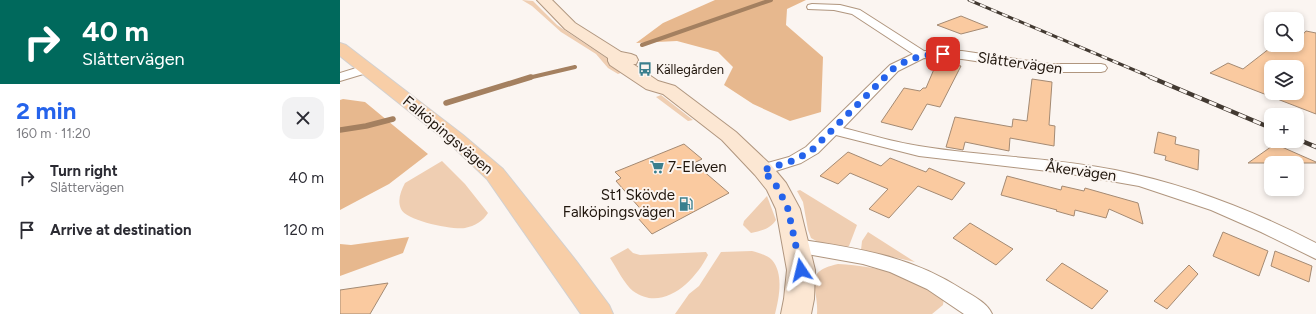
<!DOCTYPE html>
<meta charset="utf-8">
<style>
body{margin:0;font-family:Figtree,sans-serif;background:#f2f2f3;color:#2b2b33;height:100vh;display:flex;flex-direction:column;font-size:15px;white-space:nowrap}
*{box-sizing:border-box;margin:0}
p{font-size:13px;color:#7c7c81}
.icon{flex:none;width:22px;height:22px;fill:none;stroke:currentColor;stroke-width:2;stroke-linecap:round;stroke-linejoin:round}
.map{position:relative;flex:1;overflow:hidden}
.side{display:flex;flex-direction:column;background:#fff;width:340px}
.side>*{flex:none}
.hud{background:#00695c;color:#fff;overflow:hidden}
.controls{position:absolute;left:924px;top:12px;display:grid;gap:8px}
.controls a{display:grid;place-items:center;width:40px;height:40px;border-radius:8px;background:#fff;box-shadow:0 2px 6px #0003;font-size:20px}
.pin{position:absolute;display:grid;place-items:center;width:34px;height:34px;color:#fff;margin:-17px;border-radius:8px;box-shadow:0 2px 6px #0006}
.me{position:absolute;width:44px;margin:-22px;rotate:350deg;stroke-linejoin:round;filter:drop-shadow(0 0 3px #0008)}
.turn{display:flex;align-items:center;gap:14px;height:84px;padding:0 16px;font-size:18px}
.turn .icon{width:52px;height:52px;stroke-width:2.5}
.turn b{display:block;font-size:28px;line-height:34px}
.round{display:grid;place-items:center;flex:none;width:42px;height:42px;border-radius:12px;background:#f2f2f3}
.overview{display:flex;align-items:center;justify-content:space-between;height:68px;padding:0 16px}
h1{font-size:24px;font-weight:700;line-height:30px;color:#2563eb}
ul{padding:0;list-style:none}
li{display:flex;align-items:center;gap:12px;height:52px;padding:0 16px}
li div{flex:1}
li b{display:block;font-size:15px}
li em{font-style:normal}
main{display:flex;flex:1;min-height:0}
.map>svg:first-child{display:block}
</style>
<main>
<section class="side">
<div class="hud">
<div class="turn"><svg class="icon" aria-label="right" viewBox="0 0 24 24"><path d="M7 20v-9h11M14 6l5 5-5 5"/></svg><div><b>40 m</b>Slåttervägen</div></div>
</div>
<div class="overview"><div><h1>2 min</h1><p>160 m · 11:20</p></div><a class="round"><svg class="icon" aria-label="close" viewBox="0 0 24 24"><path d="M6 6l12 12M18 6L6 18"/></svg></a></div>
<ul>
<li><svg class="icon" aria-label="right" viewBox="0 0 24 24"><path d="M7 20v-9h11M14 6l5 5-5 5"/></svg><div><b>Turn right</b><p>Slåttervägen</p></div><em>40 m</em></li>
<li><svg class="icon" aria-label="arrive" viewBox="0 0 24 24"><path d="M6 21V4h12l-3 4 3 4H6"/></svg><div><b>Arrive at destination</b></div><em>120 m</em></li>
</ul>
</section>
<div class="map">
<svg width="976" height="314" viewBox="0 0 976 314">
<rect width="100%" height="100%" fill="#fbf5f1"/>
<!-- green -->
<path fill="#efceb2" d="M182,0L193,1L217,25L286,71L278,74L268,68L256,54L221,32L192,6Z
M321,95L353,120L348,121L316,97Z
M102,161L125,184L148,213C143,221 135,226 125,228C113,230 66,221 61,209C57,200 61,191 65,183Z
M460,190L517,225L509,246L505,248L480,243L471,238L468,230L463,202L457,191Z
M427,196L436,220C430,229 421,231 411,233L403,225L404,221Z
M528,232L575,262L521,250L522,241Z
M288,248L293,253L300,255L366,252L368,255C355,281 323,313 293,291C285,285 276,267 270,258Z
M412,251C419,253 427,255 432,260C444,274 439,298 435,314H335L349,294L359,286L381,252Z
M498,264C543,267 567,274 604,298L603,305L592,314H477C479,287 461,272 498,264Z"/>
<!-- forest -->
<path fill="#e7b88e" d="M375,0H466L447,9L446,25L483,57L481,112L450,121L413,104L384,85L393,67L378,52L337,41L296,43L323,23Z
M3,99L25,102L88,154L49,184L0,210V100Z
M69,237L63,253L0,276V244L11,245Z"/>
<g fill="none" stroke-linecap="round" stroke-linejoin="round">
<!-- stream-far1 -->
<path stroke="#a48060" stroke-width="4" d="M302,45L431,0
M188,78L235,67"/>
<!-- stream -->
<path stroke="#a48060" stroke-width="5.5" d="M106,103L191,77
M0,130L26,126L53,119"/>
</g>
<!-- building -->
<path fill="#facaa0" stroke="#a48a73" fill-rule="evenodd" d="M621,16L648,27L621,34L597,25Z
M966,31L976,33V114L870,73L888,63L903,69L934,45L951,49L954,45H957V41ZM931,67H957V93H931Z
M597,62L621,66L600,107L587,104L572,130L541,122L564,88L580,91L583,88H586Z
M692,79L712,82L709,125L715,126L714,146L670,138L669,151L625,142L623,150L606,147L615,117L672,127L673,119L687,121Z
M818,132L836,137L835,144L859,150L858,170L825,160L826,156L814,153Z
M344,144L362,159L354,163L389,193L312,234L297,217L305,214L276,181L281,178L275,172Z
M935,144L976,162V163H908Z
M508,152L541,166L550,158L586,172L589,168L625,183L612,200L578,186L549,218L529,209L548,189L510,173L498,184L480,176Z
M667,176L721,190L722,186L744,191L745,188L798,203L803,224L769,209L766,218L735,210L734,216L716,211L717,210L661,195Z
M630,223L673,249L656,265L613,238Z
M883,232L928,251L919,276L873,256Z
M935,251L972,266L969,282L931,266Z
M722,263L768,291L752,309L706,280Z
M849,265L858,274L827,309L814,301Z
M48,283L30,314H0V290Z"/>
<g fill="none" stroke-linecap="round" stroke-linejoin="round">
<defs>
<path id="street" d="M472,4L500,5L520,10L584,51H622L709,64H761L765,65L767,68L765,71L761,72H709L622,59L584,58L558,71L503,128C528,134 553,142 579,146C644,157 710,157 775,170C845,184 912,210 976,243V259L921,232L871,210L799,186L725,173L579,156L496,135L478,153L461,163L423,175L417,174L415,170L417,166L449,157L466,147L550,65L573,54L512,14L494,10L468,9L467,7L468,5Z
M26,65L30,66L32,69L30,72L0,81V73Z
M457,239C520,249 569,255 625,291C635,297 647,303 652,314H624L587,289L550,272L523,264L450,251L447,246L450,241Z"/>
<path id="secondary" d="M197,0H212L235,23L281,52L291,54L296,56L298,60L296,64H293L318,81L335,86L396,132L431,165L446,183L460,209L475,270L474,299L471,314H441L444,299L447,270L436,209L427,190L415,175L382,140L323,94L306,89L270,65L268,61V58L225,29Z"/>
<path id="primary" d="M0,43L6,45L123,135L163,169L237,262L269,305L273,314H241L147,179L109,143L0,56Z"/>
</defs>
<!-- street casing -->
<use href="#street" stroke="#b0967f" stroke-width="2"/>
<!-- secondary casing -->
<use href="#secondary" stroke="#b0967f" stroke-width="2"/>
<!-- primary casing -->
<use href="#primary" stroke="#d2d0cf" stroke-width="2"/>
<!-- street -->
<use href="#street" fill="#fff" fill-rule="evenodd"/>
<!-- secondary -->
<use href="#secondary" fill="#fce7d3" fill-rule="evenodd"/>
<!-- primary -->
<use href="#primary" fill="#f8cea7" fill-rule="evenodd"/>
<defs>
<path id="rail-far1" d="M629,0L813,78"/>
<path id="rail" d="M810,77L931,128
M957,139L976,147"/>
</defs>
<!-- rail-far1 casing -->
<use href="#rail-far1" stroke="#433a32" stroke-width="3"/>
<!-- rail casing -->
<use href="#rail" stroke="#433a32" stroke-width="4.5"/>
<!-- rail-far1 -->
<use href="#rail-far1" stroke="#fbf5f1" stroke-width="2" stroke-dasharray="6" stroke-linecap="butt"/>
<!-- rail -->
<use href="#rail" stroke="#fbf5f1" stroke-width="3" stroke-dasharray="8" stroke-linecap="butt"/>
</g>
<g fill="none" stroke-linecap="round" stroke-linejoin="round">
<!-- route -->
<path stroke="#2563eb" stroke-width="7" stroke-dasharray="0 12.6" d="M461,270L448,209L438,188L423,170L455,160L472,150L554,68C570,58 584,54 603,54"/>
</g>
<!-- icons -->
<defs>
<symbol id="bus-bare" viewBox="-9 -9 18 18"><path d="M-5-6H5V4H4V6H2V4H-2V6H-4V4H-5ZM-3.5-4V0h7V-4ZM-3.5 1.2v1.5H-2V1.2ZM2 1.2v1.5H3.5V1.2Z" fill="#3a7f8d" stroke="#fbf5f1" stroke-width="2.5" paint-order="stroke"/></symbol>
<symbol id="supermarket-bare" viewBox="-9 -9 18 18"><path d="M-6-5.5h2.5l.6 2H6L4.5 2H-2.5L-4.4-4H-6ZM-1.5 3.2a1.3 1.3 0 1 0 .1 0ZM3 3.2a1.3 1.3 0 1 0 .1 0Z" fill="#3a7f8d" stroke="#fbf5f1" stroke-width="2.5" paint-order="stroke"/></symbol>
<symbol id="fuel-bare" viewBox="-9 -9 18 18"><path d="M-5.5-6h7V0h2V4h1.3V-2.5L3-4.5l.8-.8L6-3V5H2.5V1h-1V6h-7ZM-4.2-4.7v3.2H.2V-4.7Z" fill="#3a7f8d" stroke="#fbf5f1" stroke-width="2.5" paint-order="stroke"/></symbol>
</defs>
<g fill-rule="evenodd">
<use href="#bus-bare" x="295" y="59" width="20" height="20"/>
<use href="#supermarket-bare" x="307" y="157" width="20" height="20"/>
<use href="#fuel-bare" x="336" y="194" width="20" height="20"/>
</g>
<g text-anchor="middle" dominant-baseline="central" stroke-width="4" stroke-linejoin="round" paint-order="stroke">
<!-- far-poi labels -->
<g font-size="13" fill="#20160d" stroke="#fbf5f1" text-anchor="start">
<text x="316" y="69">Källegården</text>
</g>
<!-- street labels -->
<g font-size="15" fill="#20160d" stroke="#fbf5f1">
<text transform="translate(680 63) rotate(8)">Slåttervägen</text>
<text transform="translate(108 135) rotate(40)">Falköpingsvägen</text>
<text transform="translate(741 171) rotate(8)">Åkervägen</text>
</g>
<!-- poi labels -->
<g font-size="15" fill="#20160d" stroke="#fbf5f1" text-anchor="start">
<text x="328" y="167">7-Eleven</text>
<text x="335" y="195" text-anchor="end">St1 Skövde<tspan x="335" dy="17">Falköpingsvägen</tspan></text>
</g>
</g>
</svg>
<div class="controls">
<a><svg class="icon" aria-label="search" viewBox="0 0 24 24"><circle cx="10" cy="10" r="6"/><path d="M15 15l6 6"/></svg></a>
<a><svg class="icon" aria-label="layers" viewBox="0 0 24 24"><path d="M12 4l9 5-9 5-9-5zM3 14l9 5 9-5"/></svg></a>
<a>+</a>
<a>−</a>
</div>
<div class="pin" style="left:603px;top:54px;background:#d93025"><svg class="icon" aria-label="arrive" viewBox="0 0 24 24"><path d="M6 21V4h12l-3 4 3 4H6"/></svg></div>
<svg class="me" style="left:461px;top:270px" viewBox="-20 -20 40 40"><path d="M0-17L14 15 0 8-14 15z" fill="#2563eb" stroke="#fff" stroke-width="4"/></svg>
</div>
</main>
